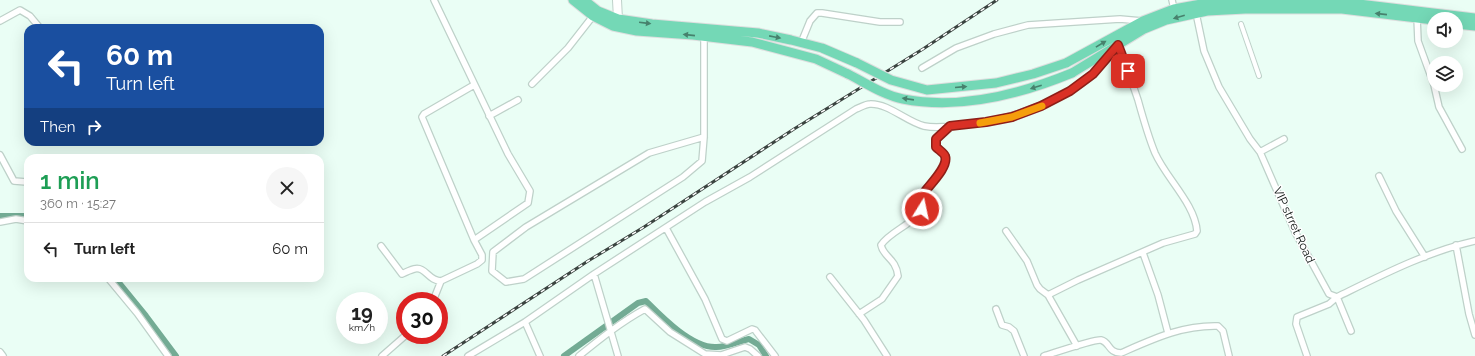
<!DOCTYPE html>
<meta charset="utf-8">
<style>
body{margin:0;font-family:Raleway,sans-serif;background:#f6f6f6;color:#222;height:100vh;display:flex;flex-direction:column;font-size:15px;white-space:nowrap}
*{box-sizing:border-box;margin:0}
p{font-size:13px;color:#767676}
.icon{flex:none;width:22px;height:22px;fill:none;stroke:currentColor;stroke-width:2;stroke-linecap:round;stroke-linejoin:round}
.map{position:relative;flex:1;overflow:hidden}
.details{position:absolute;left:24px;top:154px;width:300px;height:128px;display:flex;flex-direction:column;background:#fff;border-radius:12px;box-shadow:0 4px 16px #0002}
.details>*{flex:none}
.hud{position:absolute;left:24px;top:24px;width:300px;height:122px;border-radius:12px;box-shadow:0 4px 16px #0002;background:#1a4fa0;color:#fff;overflow:hidden}
.tools{position:absolute;left:1427px;top:12px;display:grid;gap:8px}
.tools a{display:grid;place-items:center;width:36px;height:36px;border-radius:50%;background:#fff;box-shadow:0 4px 16px #0002;font-size:20px}
.speed{position:absolute;left:336px;top:292px;display:flex;gap:8px;font-size:20px;font-weight:700;text-align:center}
.speed>*{display:grid;place-content:center;width:52px;height:52px;border-radius:50%;background:#fff;box-shadow:0 4px 16px #0002;line-height:1}
.speed small{font-size:10px;font-weight:400}
.speed .limit{border:6px solid #d22;background:#fff;color:#111}
.pin{position:absolute;display:grid;place-items:center;width:34px;height:34px;color:#fff;margin:-17px;border-radius:8px;box-shadow:0 2px 6px #0006}
.me{position:absolute;width:44px;margin:-22px;rotate:10deg;stroke-linejoin:round;filter:drop-shadow(0 0 3px #0008)}
.turn{display:flex;align-items:center;gap:14px;height:84px;padding:0 16px;font-size:18px}
.turn .icon{width:52px;height:52px;stroke-width:2.5}
.turn b{display:block;font-size:28px;line-height:34px}
.then{display:flex;align-items:center;height:38px;padding:0 16px;background:#0003;gap:8px;font-size:15px}
.round{display:grid;place-items:center;flex:none;width:42px;height:42px;border-radius:21px;background:#f6f6f6}
.summary{display:flex;align-items:center;justify-content:space-between;height:68px;padding:0 16px}
h1{font-size:24px;font-weight:600;line-height:30px;color:#1e9e55}
ul{padding:0;list-style:none}
li{display:flex;align-items:center;gap:12px;height:52px;padding:0 16px;border-top:1px solid #e0e0e0}
li div{flex:1}
li b{display:block;font-size:15px}
li em{font-style:normal}
.map>svg:first-child{display:block}
</style>
<div class="map">
<svg width="1475" height="356" viewBox="0 0 1475 356">
<rect width="100%" height="100%" fill="#eafef5"/>
<g fill="none" stroke-linecap="round" stroke-linejoin="round">
<!-- canal -->
<path stroke="#73ab94" stroke-width="6" d="M0,216H28
M115,278L146,316L176,356
M564,356L638,303L646,301C662,317 691,347 715,347C725,348 739,341 749,339L759,345L766,356"/>
<defs>
<path id="pedestrian" d="M1241,24L1259,76"/>
<path id="minor" d="M434,0L508,154L530,191L528,203L474,240
M1172,0L1174,9
M1196,13L1204,51L1219,87L1250,139L1260,152L1295,232L1329,294L1337,297C1382,275 1426,252 1475,241
M1417,17L1418,41L1434,85
M0,21L20,10L30,16L40,28
M704,37V137L702,161L683,177L524,279L506,282L492,271L493,252L526,227L649,153L704,137
M801,43L810,21L817,13H822L880,22H900
M922,68L956,48L994,34L1028,25L1120,19L1142,21
M532,84L568,48L593,16
M1434,85L1439,107L1462,149
M489,116L518,100
M1260,152L1284,139
M0,155L14,181L27,182
M1379,176L1396,211L1425,257
M0,222L16,219L28,221
M666,228L705,299L722,339L727,341L752,329L755,330L775,356
M1006,231L1027,261L1037,285L1040,289L1048,295L1077,346
M1456,245L1469,314L1475,335
M381,246L402,274C406,272 410,270 414,269C426,266 428,281 441,281L477,264L482,260V255L474,240L422,117L424,114L474,85
M1143,253L1158,295L1168,333
M594,274L618,356
M830,277L864,320L887,356
M108,278L137,313L168,356
M433,301L441,281
M996,309L1002,325L1009,327L1014,331L1024,356
M859,314L882,299L898,276C896,258 883,257 881,245C893,227 927,222 923,194C929,184 942,175 945,164C949,152 933,150 936,139L950,126
M525,322L540,356
M0,352L3,356
M382,356L406,335
M468,356L525,322L594,274L705,202L750,177L856,109C861,107 866,104 870,104C888,103 907,122 924,126C938,129 955,126 969,124C1001,121 1028,112 1056,98C1067,93 1078,87 1088,79C1099,69 1109,57 1118,45C1125,63 1132,82 1138,100C1143,118 1148,136 1155,153C1166,178 1195,204 1197,231L1195,234L1163,243L1078,280L1048,295
M579,356C600,339 621,322 645,309L670,332L705,354L721,355L745,347L750,349L758,356
M1044,356C1054,353 1094,339 1101,340C1110,342 1108,353 1121,353C1153,339 1182,325 1218,326L1223,331L1229,356
M1307,356L1296,324L1297,317L1329,304L1337,297L1351,331"/>
<path id="secondary" d="M615,24L618,19L617,0"/>
<path id="trunk" d="M573,0L593,16L613,26L637,31L693,35L752,42L816,59L848,74
M584,0L598,11L618,19L652,24L758,33L791,40L822,48L857,63
M1456,24L1475,26
M1066,63L1143,21L1174,9L1201,4L1245,1H1334L1475,18
M1072,73L1144,29L1166,20L1207,11L1245,9H1342L1434,20"/>
</defs>
<!-- pedestrian casing -->
<use href="#pedestrian" stroke="#bed1c9" stroke-width="6"/>
<!-- minor casing -->
<use href="#minor" stroke="#bed1c9" stroke-width="8"/>
<!-- secondary casing -->
<use href="#secondary" stroke="#bed1c9" stroke-width="10"/>
<!-- trunk casing -->
<use href="#trunk" stroke="#dddede" stroke-width="11"/>
<!-- pedestrian -->
<use href="#pedestrian" stroke="#fff" stroke-width="4"/>
<!-- minor -->
<use href="#minor" stroke="#fff" stroke-width="5.5"/>
<!-- secondary -->
<use href="#secondary" stroke="#fff" stroke-width="8"/>
<!-- trunk -->
<use href="#trunk" stroke="#74d8b6" stroke-width="9"/>
<defs>
<path id="rail" d="M443,356L588,261L644,227L794,129L923,49L997,0"/>
</defs>
<!-- rail casing -->
<use href="#rail" stroke="#3b4440" stroke-width="3"/>
<!-- rail -->
<use href="#rail" stroke="#fff" stroke-width="1.5" stroke-dasharray="4.5" stroke-linecap="butt"/>
<defs>
<path id="trunk-bridge" d="M857,63L891,80L927,90L996,83L1033,74L1066,63
M848,74C866,83 883,95 903,99C959,110 1021,94 1072,73"/>
</defs>
<!-- trunk-bridge casing -->
<use href="#trunk-bridge" stroke="#dddede" stroke-width="11" stroke-linecap="butt"/>
<!-- trunk-bridge -->
<use href="#trunk-bridge" stroke="#74d8b6" stroke-width="9"/>
</g>
<!-- one-way arrows -->
<defs><path id="oneway-solid" d="M-6-.8H1V-3.2L6.5 0L1 3.2V.8H-6Z"/></defs>
<g fill="#47816d">
<use href="#oneway-solid" transform="translate(1381 14) rotate(-174)"/>
<use href="#oneway-solid" transform="translate(1179 17) rotate(164)"/>
<use href="#oneway-solid" transform="translate(645 23) rotate(7)"/>
<use href="#oneway-solid" transform="translate(689 35) rotate(-174)"/>
<use href="#oneway-solid" transform="translate(775 37) rotate(11)"/>
<use href="#oneway-solid" transform="translate(1101 44) rotate(-31)"/>
<use href="#oneway-solid" transform="translate(961 87) rotate(-5)"/>
<use href="#oneway-solid" transform="translate(1036 87) rotate(163)"/>
<use href="#oneway-solid" transform="translate(908 99) rotate(-172)"/>
</g>
<g fill="none" stroke-linecap="round" stroke-linejoin="round">
<defs>
<path id="route" d="M922,209L924,203L923,194C929,185 949,167 945,156C944,153 939,150 936,147V139L950,126L986,122L1012,117L1041,106L1070,91L1093,74L1118,45L1128,71"/>
</defs>
<!-- route casing -->
<use href="#route" stroke="#8d1f18" stroke-width="10"/>
<!-- route -->
<use href="#route" stroke="#d93025" stroke-width="7"/>
<!-- slow -->
<path stroke="#f59e0b" stroke-width="7" d="M980,123L1012,117L1042,106"/>
</g>
<g text-anchor="middle" dominant-baseline="central" stroke-width="3" stroke-linejoin="round" paint-order="stroke">
<!-- street labels -->
<g font-size="12" fill="#0f1613" stroke="#fff">
<text transform="translate(1294 225) rotate(65)">VIP strret Road</text>
</g>
</g>
</svg>
<div class="tools">
<a><svg class="icon" aria-label="sound" viewBox="0 0 24 24"><path d="M4 9h4l5-4v14l-5-4H4zM17 9q2 3 0 6"/></svg></a>
<a><svg class="icon" aria-label="layers" viewBox="0 0 24 24"><path d="M12 4l9 5-9 5-9-5zM3 14l9 5 9-5"/></svg></a>
</div>
<div class="speed"><div>19<small>km/h</small></div><div class="limit">30</div></div>
<div class="pin" style="left:1128px;top:71px;background:#d93025"><svg class="icon" aria-label="arrive" viewBox="0 0 24 24"><path d="M6 21V4h12l-3 4 3 4H6"/></svg></div>
<svg class="me" style="left:922px;top:209px" viewBox="-20 -20 40 40"><circle r="17" fill="#d93025" stroke="#fff" stroke-width="3"/><path d="M0-11L8 9 0 5-8 9z" fill="#fff"/></svg>
<div class="hud">
<div class="turn"><svg class="icon" aria-label="left" viewBox="0 0 24 24"><path d="M17 20v-9H6M10 6l-5 5 5 5"/></svg><div><b>60 m</b>Turn left</div></div>
<div class="then">Then<svg class="icon" aria-label="right" viewBox="0 0 24 24"><path d="M7 20v-9h11M14 6l5 5-5 5"/></svg></div>
</div>
<section class="details">
<div class="summary"><div><h1>1 min</h1><p>360 m · 15:27</p></div><a class="round"><svg class="icon" aria-label="close" viewBox="0 0 24 24"><path d="M6 6l12 12M18 6L6 18"/></svg></a></div>
<ul>
<li><svg class="icon" aria-label="left" viewBox="0 0 24 24"><path d="M17 20v-9H6M10 6l-5 5 5 5"/></svg><div><b>Turn left</b></div><em>60 m</em></li>
</ul>
</section>
</div>
